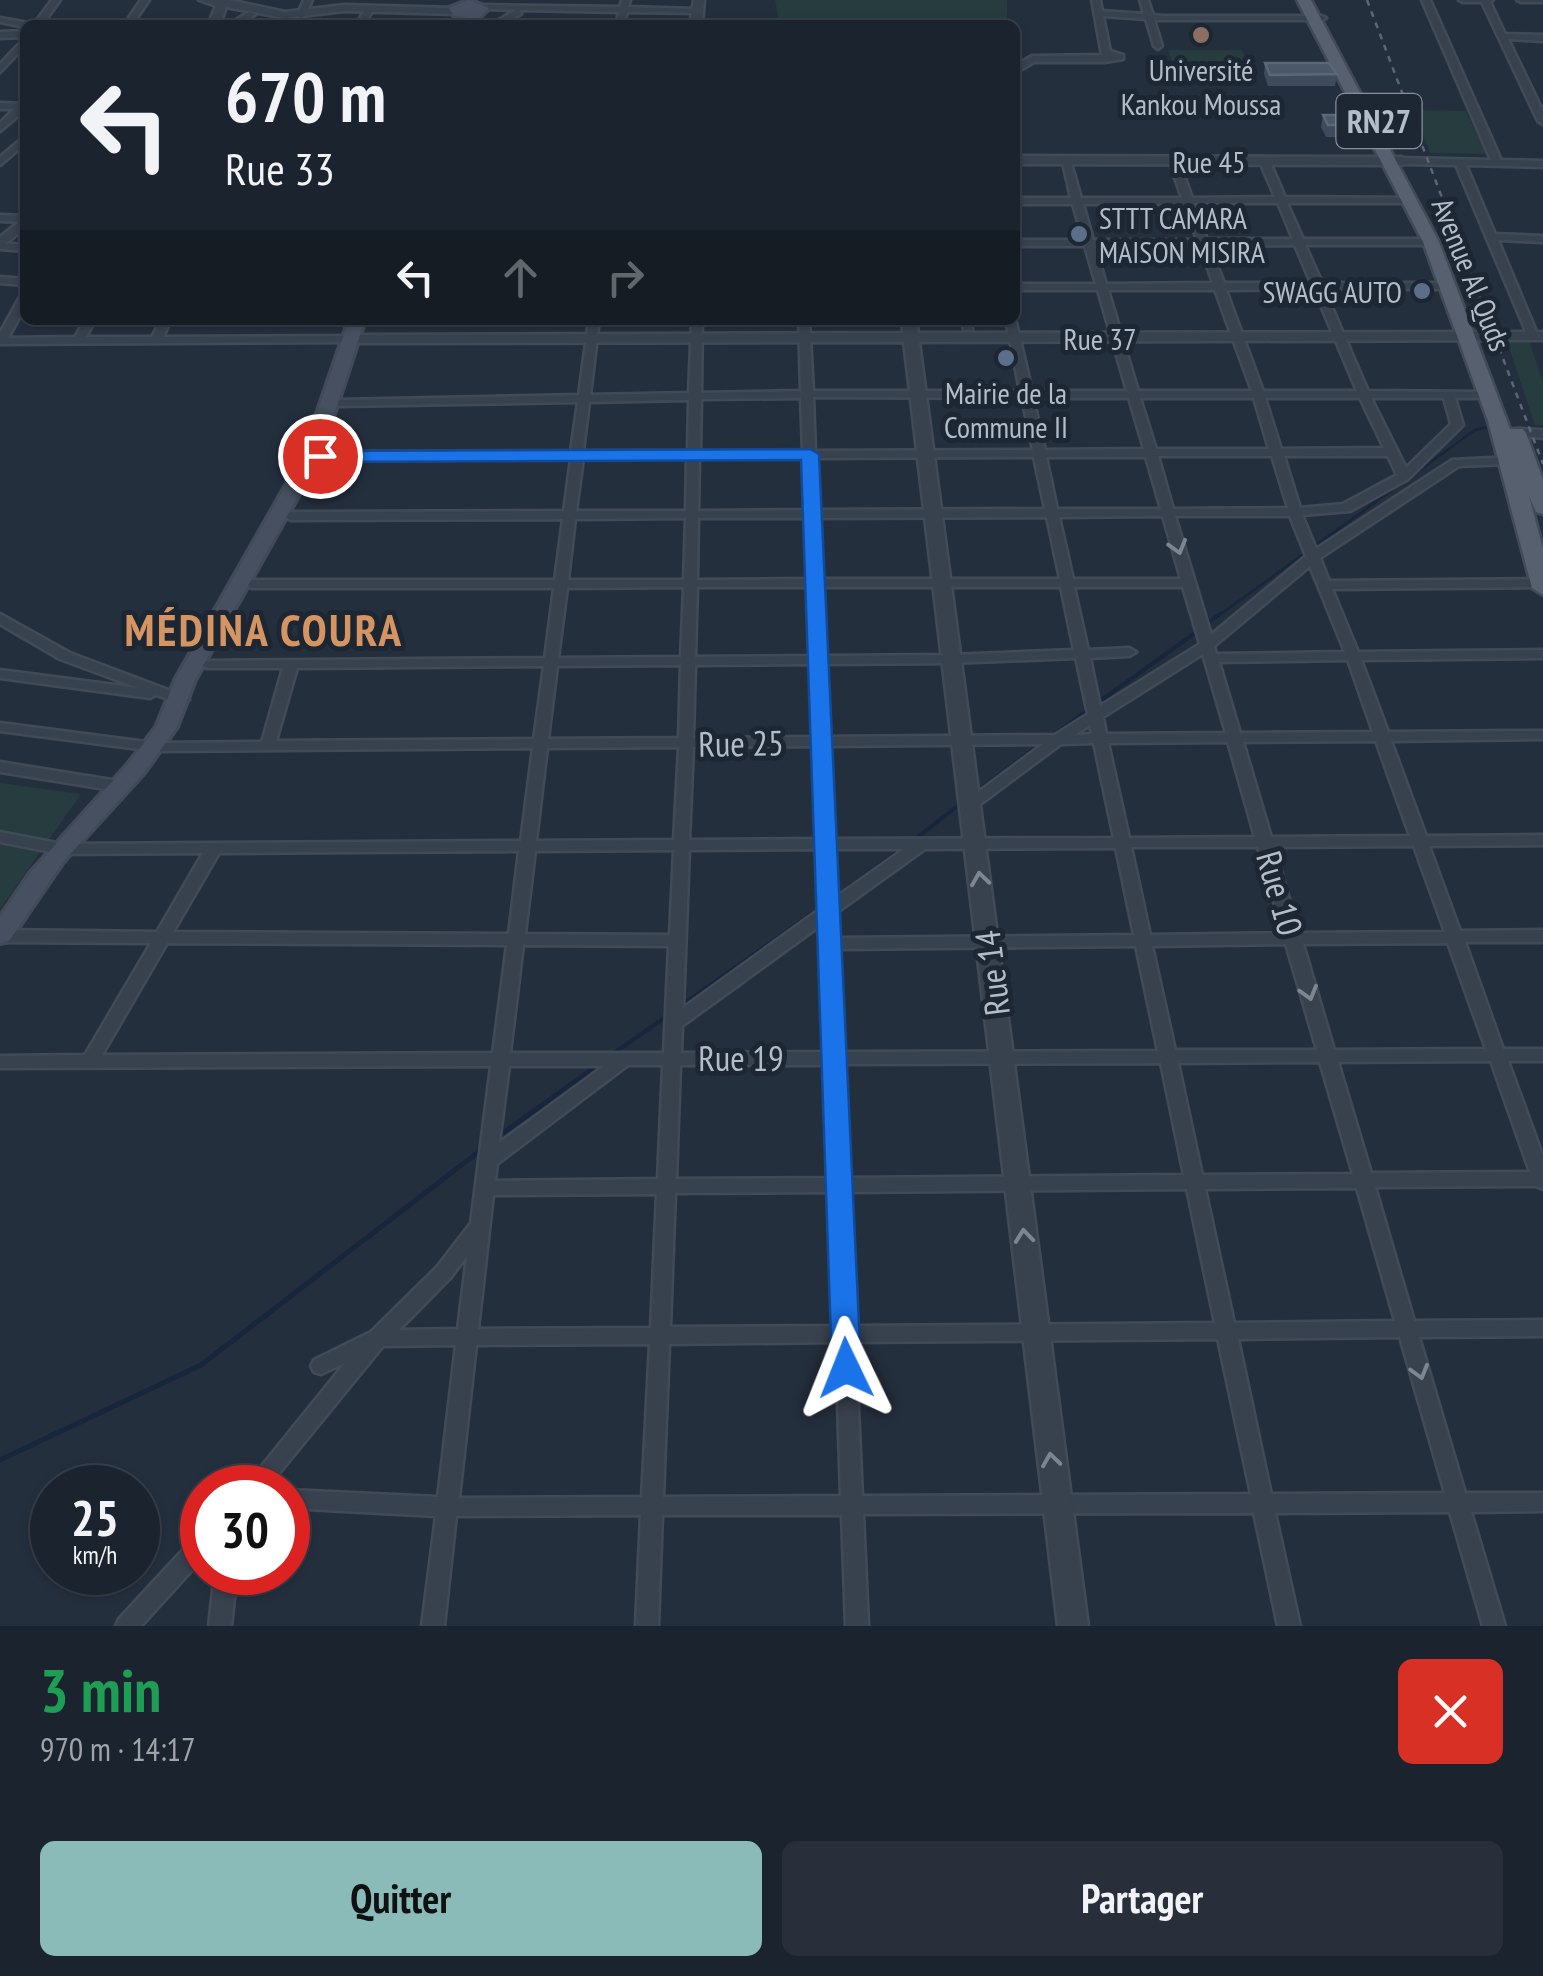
<!DOCTYPE html>
<html lang="fr">
<meta charset="utf-8">
<style>
body{margin:0;font-family:"PT Sans Narrow",sans-serif;background:#282f3a;color:#f1f3f6;height:100vh;display:flex;flex-direction:column;font-size:38px;white-space:nowrap}
*{box-sizing:border-box;margin:0}
p{font-size:32px;color:#a0a4aa}
.icon{flex:none;width:55px;height:55px;fill:none;stroke:currentColor;stroke-width:2;stroke-linecap:round;stroke-linejoin:round}
.map{position:relative;height:1626px;overflow:hidden}
.sheet{display:flex;flex-direction:column;background:#1b232e;flex:1}
.sheet>*{flex:none}
.top-card{position:absolute;left:20px;top:20px;width:1000px;height:305px;border-radius:15px;box-shadow:0 2px 8px #0004,0 0 0 2px #39404a;background:#1b232e;color:#f1f3f6;overflow:hidden}
.speed{position:absolute;left:30px;top:1465px;display:flex;gap:20px;font-size:50px;font-weight:700;text-align:center}
.speed>*{display:grid;place-content:center;width:130px;height:130px;border-radius:50%;background:#1b232e;box-shadow:0 2px 8px #0004,0 0 0 2px #39404a;line-height:1}
.speed small{font-size:25px;font-weight:400}
.speed .limit{border:15px solid #d22;background:#fff;color:#111}
.pin{position:absolute;display:grid;place-items:center;width:85px;height:85px;color:#fff;margin:-42px;border:5px solid #fff;border-radius:50%;box-shadow:0 2px 10px #0007}
.me{position:absolute;width:110px;margin:-55px;rotate:358deg;stroke-linejoin:round;filter:drop-shadow(0 0 8px #0008)}
.turn{display:flex;align-items:center;gap:35px;height:210px;padding:0 40px;font-size:45px}
.turn .icon{width:130px;height:130px;stroke-width:2.5}
.turn b{display:block;font-size:70px;line-height:85px}
.lanes{display:flex;align-items:center;height:95px;padding:0 40px;background:#0003;justify-content:center;gap:50px;direction:ltr}
.lanes .off{opacity:.35}
.round{display:grid;place-items:center;flex:none;width:105px;height:105px;border-radius:15px;background:#282f3a}
.summary{display:flex;align-items:center;justify-content:space-between;height:170px;padding:0 40px}
h1{font-size:60px;font-weight:600;line-height:75px;color:#1e9e55}
.primary-button{display:flex;gap:20px;margin-top:auto;padding:20px 40px}
.primary-button a{flex:1;height:115px;border-radius:15px;background:#8bbbb9;color:#111;font-size:40px;font-weight:600;line-height:115px;text-align:center}
.primary-button a+a{background:#282f3a;color:#f1f3f6}
.map>svg:first-child{display:block}
</style>
<div class="map">
<svg width="1543" height="1626" viewBox="0 0 1543 1626">
<rect width="100%" height="100%" fill="#242f3e"/>
<!-- green -->
<path fill="#263c3f" d="M775,0H1007V24L780,25Z
M1168,50H1242L1251,70H1175Z
M1413,110L1466,111L1486,154L1430,153Z
M1506,338H1528L1543,382V425H1535Z
M0,783L81,794L0,909Z"/>
<g fill="none" stroke-linecap="round" stroke-linejoin="round">
<!-- stream-far2 -->
<path stroke="#17263c" stroke-width="2.5" d="M1506,427L1543,429
M1218,616L1475,430L1492,426"/>
<!-- stream-far1 -->
<path stroke="#17263c" stroke-width="4" d="M1205,625L1221,613
M1096,704L1198,631
M1051,737L1088,710
M975,793L1043,742
M911,842L963,802
M834,898L904,847
M679,1007L823,906
M614,1053L667,1016"/>
<!-- stream -->
<path stroke="#17263c" stroke-width="5" d="M496,1138L598,1065
M0,1460L201,1365L481,1150"/>
<defs>
<path id="minor" d="M52,0H60L42,25L25,27L0,22V18L34,24Z
M141,0H149L132,25H124Z
M304,0H312L305,16L301,18L297,16Z
M622,0H630L628,7L697,9L701,11L697,13L627,12L624,25H616L619,12L520,10L521,14L500,25H490L516,10L482,9L478,7L482,5L620,7Z
M1092,0H1100L1102,11L1144,14L1140,0H1148L1153,15L1163,16H1322L1326,18L1322,20H1154L1162,46L1158,49L1154,46L1146,19L1103,16L1110,51L1123,55V59L1105,62H1034L1015,73V66L1032,56L1102,55Z
M1422,0H1430L1501,160L1543,161V167L1466,165L1495,234L1543,236V242L1498,240L1538,336L1537,338L1528,336L1456,165L1402,164L1397,161L1402,158L1491,160Z
M1459,0H1493L1490,2L1505,34L1543,35V41L1508,39L1543,112V124L1538,121L1482,2H1463Z
M1517,0H1543V2H1521Z
M367,6L374,8L364,25H356Z
M249,12L256,14L238,25H228Z
M25,31V37L0,38V32Z
M25,38V46L0,72V64Z
M0,103L25,104V110L0,131V123L14,109H0Z
M25,136V144L0,165V157Z
M1062,158L1070,160L1081,198H1182L1169,161L1174,158L1179,161L1192,198L1275,197L1260,162L1265,159L1270,162L1285,197L1414,198L1416,200L1411,203H1287L1303,239H1431L1436,242L1431,245H1305L1322,283H1448L1453,286L1448,289H1324L1368,391L1489,392L1495,395L1489,398H1455L1463,425L1408,479L1350,511L1302,515L1316,549L1452,460L1512,457L1514,460L1508,464L1459,466L1320,558L1329,581L1543,579L1542,587L1332,589L1358,652L1543,650V658L1361,660L1388,732L1543,731V739L1391,741L1426,836L1543,835V845L1429,846L1460,931L1543,930V942H1465L1503,1049H1543V1061H1508L1543,1157V1189L1536,1186L1375,1187L1414,1321L1543,1320V1336L1419,1337L1465,1493H1543V1511L1471,1512L1505,1626H1483L1450,1512L1275,1513L1300,1626H1278L1254,1513L863,1514L868,1626H846L842,1515H662L658,1626H636L641,1515L456,1516L444,1626H422L436,1516L288,1508V1490L438,1497L456,1345L383,1346L267,1488H244L345,1363L321,1374L314,1372L311,1366L314,1360L371,1332L437,1267L471,1223L491,1066L0,1068V1056L85,1055L151,943L0,942V930L157,932L203,853L62,854L0,842V832L62,844L521,841L533,748L154,751L0,731V723L154,743L262,742L283,668H207L200,664L202,661L545,658L554,588H252L245,584L252,580H555L563,519L290,520L284,516L290,512L564,511L571,459L320,460L314,456L320,452L571,451L578,402L340,406L334,403L340,400L579,395L589,320H599L590,395L689,393L692,320H702L701,393L801,391L799,320H809L813,391H1020L1006,320H1015V318L1032,391H1127L1098,290H1015V284H1096L1085,246H1015V240H1083L1073,204H1015V198H1071ZM1194,203H1278L1293,239H1207ZM1083,204H1184L1197,240H1093ZM1295,245L1311,283H1224L1210,246ZM1095,246H1200L1213,283L1106,284ZM1314,289L1357,391H1263L1226,290ZM1108,290H1215L1252,391H1138ZM813,397L1022,398L1033,450L815,451ZM801,398L803,451H700L701,399ZM1033,398H1129L1144,449L1045,450ZM1140,398H1254L1269,449H1156ZM1265,398H1360L1384,448L1281,449ZM1371,398H1444L1451,424L1406,468ZM689,400L688,451H583L589,402ZM1158,456H1272L1288,508L1173,509ZM1284,456H1388L1397,475L1343,504L1300,508ZM1034,457L1045,509L818,510L816,458ZM1046,457H1146L1161,509H1057ZM687,458L686,511H576L583,459ZM699,458H804L806,510L698,511ZM1163,516L1181,579H1073L1059,517ZM1175,516H1290L1306,556L1211,635ZM1047,517L1060,579H821L818,518ZM686,518L684,580H568L575,519ZM698,518H806L808,579L697,580ZM1310,566L1345,652L1216,654L1214,646ZM684,587L681,657L558,658L567,588ZM697,587H808L811,656L695,657ZM821,587H1061L1074,650L951,655L824,656ZM1074,587H1183L1200,644L1100,706L1090,658L1129,656L1136,652L1129,648L1088,650ZM1203,654L1226,733L1106,734L1103,717ZM1076,658L1088,714L1055,735L828,737L825,664L951,663ZM1348,660L1373,732L1240,733L1219,662ZM811,664L814,737L693,738L695,665ZM681,665L679,738L548,739L557,666ZM544,666L534,739L276,741L297,668ZM1090,725L1092,734L1075,735ZM1376,741L1410,836L1271,837L1243,742ZM1228,742L1255,837L1129,838L1108,743ZM1094,743L1114,838L833,839L828,746L1043,744L965,802L963,805L970,810L975,808L1061,744ZM814,746L817,839L689,840L693,747ZM679,747L674,840L536,841L547,748ZM1414,846L1445,932L1299,933L1274,847ZM1131,847H1258L1283,933L1150,935ZM1116,848L1134,935L837,938L836,913L925,849ZM818,849L820,909L683,1008L689,850ZM833,849H904L835,898ZM674,850L670,935L525,934L535,851ZM519,851L509,934L173,932L219,853ZM821,925L825,1052L681,1053L682,1026ZM167,943L507,945L493,1053L102,1055ZM1448,943L1486,1049L1334,1050L1303,944ZM1286,944L1317,1050H1175L1152,946ZM523,945L669,946L664,1053H510ZM1136,946L1158,1051L842,1052L838,949ZM1491,1061L1530,1172L1371,1173L1338,1062ZM1320,1062L1353,1174L1202,1175L1178,1063ZM1161,1063L1184,1175L848,1178L843,1064ZM628,1065H663L658,1179L495,1181L497,1164ZM680,1065H826L830,1178L676,1179ZM509,1066H604L499,1143ZM1357,1188L1395,1321L1234,1323L1205,1189ZM1187,1189L1215,1323L854,1326L848,1192ZM830,1192L835,1326L670,1327L675,1193ZM657,1194L651,1328L478,1329L493,1195ZM467,1256L458,1329L399,1330L451,1277ZM1400,1337L1445,1493L1271,1494L1238,1339ZM1218,1339L1251,1494L862,1496L855,1342ZM836,1342L841,1496L663,1497L669,1344ZM650,1344L642,1497L459,1498L476,1345Z
M0,215L25,216V222L0,221Z
M0,243L25,245V251L0,249Z
M0,277L25,279V285L0,283Z
M25,294V307L8,338L75,337L85,320H95L86,337H152L161,320H171L163,337L360,336L365,339L360,342L0,344V333L20,297Z
M962,320H972V330H964Z
M1516,429L1543,430V438L1512,435V431Z
M0,614L70,653L187,697L189,700L182,704L156,695L150,698L0,678V670L138,688L60,659L0,624Z
M0,762L118,781L125,786L118,791L0,772Z
M202,1535V1559L141,1626H116L119,1619L194,1538Z
M215,1572H237L231,1626H209Z"/>
<path id="tertiary" d="M199,0H229L285,12L344,5L455,8L460,11L455,14L344,11L285,18L226,7L220,25H208L216,6Z
M694,0H704L702,25H690Z
M1015,156L1402,157L1408,161L1402,165L1015,164Z
M25,217V228L0,248V237Z
M902,320H916L918,333L1543,332V340L919,342L1088,1626H1058L904,342L360,343L353,339L360,335L903,333Z"/>
<path id="secondary" d="M469,0L489,8L472,25H459L467,17L454,16L449,8Z
M349,320H365L320,457L195,680L177,727L144,773L63,862L9,941L0,943V917L30,873L128,764L156,727L175,680L302,457Z"/>
<path id="primary" d="M1297,0H1311L1439,242L1510,429H1523L1526,433L1543,480V514L1536,512L1529,496L1543,549V595L1532,588L1488,421L1423,242Z"/>
</defs>
<!-- minor casing -->
<use href="#minor" stroke="#414a57" stroke-width="5"/>
<!-- tertiary casing -->
<use href="#tertiary" stroke="#414a57" stroke-width="5"/>
<!-- secondary casing -->
<use href="#secondary" stroke="#414a57" stroke-width="6"/>
<!-- primary casing -->
<use href="#primary" stroke="#414a57" stroke-width="5"/>
<!-- minor -->
<use href="#minor" fill="#38414e" fill-rule="evenodd"/>
<!-- tertiary -->
<use href="#tertiary" fill="#38414e" fill-rule="evenodd"/>
<!-- secondary -->
<use href="#secondary" fill="#465061" fill-rule="evenodd"/>
<!-- primary -->
<use href="#primary" fill="#56606e" fill-rule="evenodd"/>
<!-- rail -->
<path stroke="#5a6575" stroke-width="2.5" stroke-dasharray="6 6" stroke-linecap="butt" d="M1367,0L1543,464"/>
</g>
<!-- wall -->
<path fill="#3f4b5c" d="M1265,63L1337,74L1335,86H1268L1264,74Z
M1323,115L1350,125L1348,137H1326L1321,127Z"/>
<!-- building -->
<path fill="#4b5868" stroke="#5c6777" stroke-width="2.5" d="M1265,63H1329L1337,74L1270,75Z
M1323,115H1345L1350,125H1328Z"/>
<!-- one-way arrows -->
<defs><path id="oneway-chevron" d="M-2-3.5L2.5 0L-2 3.5" fill="none" stroke-width="1.6" stroke-linecap="round" stroke-linejoin="round" transform="scale(2.5)"/></defs>
<g stroke="#7c8592">
<use href="#oneway-chevron" transform="translate(1178 547) rotate(74)"/>
<use href="#oneway-chevron" transform="translate(980 879) rotate(-98)"/>
<use href="#oneway-chevron" transform="translate(1309 993) rotate(74)"/>
<use href="#oneway-chevron" transform="translate(1024 1236) rotate(-96)"/>
<use href="#oneway-chevron" transform="translate(1420 1372) rotate(74)"/>
<use href="#oneway-chevron" transform="translate(1051 1460) rotate(-98)"/>
</g>
<!-- route -->
<path fill="#1a73e8" stroke="#114b97" stroke-width="2.5" d="M810,449L819,454L861,1368L857,1377L846,1380L836,1377L832,1368L801,460L320,462L311,456L320,451Z"/>
<!-- markers -->
<circle fill="#8d6e63" stroke="#1d2633" stroke-width="4" cx="1201" cy="35" r="10"/>
<g fill="#5c6f8a" stroke="#1d2633" stroke-width="4">
<circle cx="1079" cy="234" r="10"/>
<circle cx="1422" cy="291" r="10"/>
<circle cx="1006" cy="358" r="10"/>
</g>
<g text-anchor="middle" dominant-baseline="central" stroke-width="10" stroke-linejoin="round" paint-order="stroke">
<!-- far-poi labels -->
<g font-size="30" fill="#b4bcc9" stroke="#1d2633">
<text x="1201" y="69">Université<tspan x="1201" dy="34">Kankou Moussa</tspan></text>
<text x="1099" y="217" text-anchor="start">STTT CAMARA<tspan x="1099" dy="34">MAISON MISIRA</tspan></text>
<text x="1402" y="291" text-anchor="end">SWAGG AUTO</text>
<text x="1006" y="392">Mairie de la<tspan x="1006" dy="34">Commune II</tspan></text>
</g>
<!-- far-street labels -->
<g font-size="30" fill="#b4bcc9" stroke="#1d2633">
<text x="1209" y="161">Rue 45</text>
<text transform="translate(1472 274) rotate(68)">Avenue Al Quds</text>
<text x="1100" y="338">Rue 37</text>
</g>
<!-- shield labels -->
<rect fill="#1d2633" stroke="#878f9c" stroke-width="2.5" x="1336.5" y="94" width="85" height="54" rx="8"/>
<g font-size="32" font-weight="bold" fill="#b4bcc9">
<text x="1379" y="121">RN27</text>
</g>
<!-- street labels -->
<g font-size="35" fill="#b4bcc9" stroke="#1d2633">
<text transform="translate(741 743) rotate(-1)">Rue 25</text>
<text transform="translate(1280 893) rotate(74)">Rue 10</text>
<text transform="translate(992 973) rotate(-97)">Rue 14</text>
<text x="741" y="1058">Rue 19</text>
</g>
<!-- district labels -->
<g font-size="45" font-weight="bold" letter-spacing="2.5" fill="#d59563" stroke="#1d2633">
<text x="264" y="629">MÉDINA COURA</text>
</g>
</g>
</svg>
<div class="speed"><div>25<small>km/h</small></div><div class="limit">30</div></div>
<div class="pin" style="left:320px;top:456px;background:#d93025"><svg class="icon" aria-label="arrive" viewBox="0 0 24 24"><path d="M6 21V4h12l-3 4 3 4H6"/></svg></div>
<svg class="me" style="left:846px;top:1368px" viewBox="-20 -20 40 40"><path d="M0-17L14 15 0 8-14 15z" fill="#1a73e8" stroke="#fff" stroke-width="4"/></svg>
<div class="top-card">
<div class="turn"><svg class="icon" aria-label="left" viewBox="0 0 24 24"><path d="M17 20v-9H6M10 6l-5 5 5 5"/></svg><div><b>670 m</b>Rue 33</div></div>
<div class="lanes"><svg class="icon" aria-label="left" viewBox="0 0 24 24"><path d="M17 20v-9H6M10 6l-5 5 5 5"/></svg><svg class="icon off" aria-label="ahead" viewBox="0 0 24 24"><path d="M12 20V5M6 11l6-6 6 6"/></svg><svg class="icon off" aria-label="right" viewBox="0 0 24 24"><path d="M7 20v-9h11M14 6l5 5-5 5"/></svg></div>
</div>
</div>
<section class="sheet">
<div class="summary"><div><h1>3 min</h1><p>970 m · 14:17</p></div><a class="round" style="background:#d93025;color:#fff"><svg class="icon" aria-label="close" viewBox="0 0 24 24"><path d="M6 6l12 12M18 6L6 18"/></svg></a></div>
<div class="primary-button"><a>Quitter</a><a>Partager</a></div>
</section>
